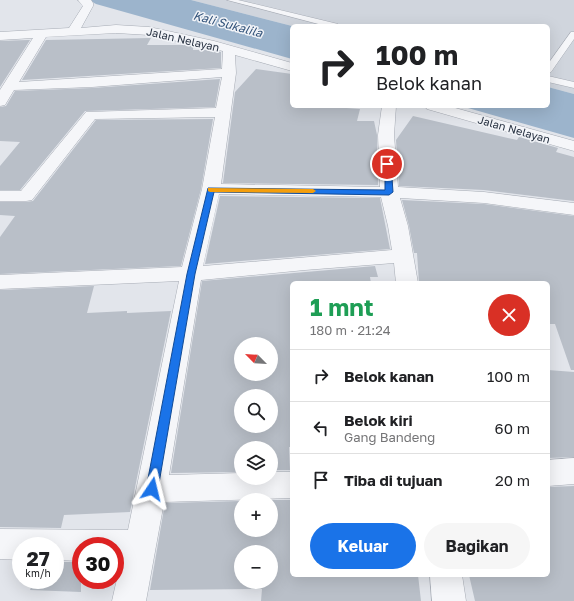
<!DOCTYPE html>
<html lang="id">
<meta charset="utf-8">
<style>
body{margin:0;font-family:"Golos Text",sans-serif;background:#f6f6f6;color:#202124;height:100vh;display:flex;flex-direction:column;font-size:15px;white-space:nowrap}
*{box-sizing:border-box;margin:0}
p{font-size:13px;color:#757577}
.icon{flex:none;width:22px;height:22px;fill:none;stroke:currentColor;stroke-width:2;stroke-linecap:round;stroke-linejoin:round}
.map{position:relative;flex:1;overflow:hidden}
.drawer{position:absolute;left:290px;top:281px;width:260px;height:296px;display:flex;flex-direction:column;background:#fff;border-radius:6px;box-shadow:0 4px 16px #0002}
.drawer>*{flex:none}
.hud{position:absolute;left:290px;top:24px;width:260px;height:84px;border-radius:6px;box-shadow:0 4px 16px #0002;background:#fff;color:#202124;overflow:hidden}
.needle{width:26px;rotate:294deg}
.buttons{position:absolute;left:234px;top:337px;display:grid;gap:8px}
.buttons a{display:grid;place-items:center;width:44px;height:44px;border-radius:50%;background:#fff;box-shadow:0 4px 16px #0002;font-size:20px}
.speed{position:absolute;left:12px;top:537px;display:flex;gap:8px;font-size:20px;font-weight:700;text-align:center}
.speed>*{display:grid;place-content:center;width:52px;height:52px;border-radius:50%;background:#fff;box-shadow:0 4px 16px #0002;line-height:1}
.speed small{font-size:10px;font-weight:400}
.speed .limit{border:6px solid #d22;background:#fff;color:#111}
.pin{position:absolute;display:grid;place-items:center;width:34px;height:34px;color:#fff;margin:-17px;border:2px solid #fff;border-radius:50%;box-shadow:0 1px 4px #0007}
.me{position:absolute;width:44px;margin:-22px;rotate:10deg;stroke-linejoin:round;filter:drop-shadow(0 0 3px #0008)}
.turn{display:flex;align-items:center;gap:14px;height:84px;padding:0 20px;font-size:18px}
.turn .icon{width:52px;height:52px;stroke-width:2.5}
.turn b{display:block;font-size:28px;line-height:34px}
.round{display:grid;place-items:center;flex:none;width:42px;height:42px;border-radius:21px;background:#f6f6f6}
.overview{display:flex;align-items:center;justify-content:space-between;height:68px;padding:0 20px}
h1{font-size:24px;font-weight:700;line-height:30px;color:#1e9e55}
.action{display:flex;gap:8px;margin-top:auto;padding:8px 20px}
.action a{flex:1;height:46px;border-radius:24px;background:#1a73e8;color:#fff;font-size:16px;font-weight:700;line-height:46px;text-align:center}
.action a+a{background:#f6f6f6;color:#202124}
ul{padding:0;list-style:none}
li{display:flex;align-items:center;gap:12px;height:52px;padding:0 20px;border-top:1px solid #e0e0e0}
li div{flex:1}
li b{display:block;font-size:15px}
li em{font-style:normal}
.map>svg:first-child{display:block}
</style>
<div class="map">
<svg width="574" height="601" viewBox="0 0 574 601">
<rect width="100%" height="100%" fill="#e2e5eb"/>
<!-- built -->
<path fill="#d0d5dd" d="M191,0H574V94L548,87V26H292Z"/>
<!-- water -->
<path fill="#9cb4cc" d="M89,0H191L292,26V59L96,4Z
M548,87L574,94V138L461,106H548Z"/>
<!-- building -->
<path fill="#b9bfc8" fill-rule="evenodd" d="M151,38L147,45H189L193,46V50H209L221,52V68L22,80L46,40Z
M28,40H30L0,87V41Z
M256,69L292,74V106H320L360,109L357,121H374L377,135L378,185L223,183L235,92Z
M220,79L215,107L85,111L20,190H0V166L20,142L0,141V107L6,106L15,91L92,88Z
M413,116L517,140L519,137L558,148L556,152L574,157V201L484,190L399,186L396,140Z
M213,119L201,189L181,266L0,274V237L15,216L0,215V202H26L33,201L96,120Z
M220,196L380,198L390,249L205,264Z
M402,200L484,204L574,216V370H571L555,324H548V283L419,282L417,253H414L409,226Z
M375,266L378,277H370L371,283H292V447H289L290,470H271V448H241V472L171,473L202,281ZM241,344H271V374H241ZM241,396H271V426H241Z
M94,286L87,313L127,311V313L171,311L130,512L64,515L61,528L0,527V290Z
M548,370L574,372V457L548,458Z
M574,486V601H475L469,575H548V487Z
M271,500H292V575H418L421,601H261L262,589L150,590L165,503L241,501V530H271ZM241,552H271V582H241Z
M55,562H81V592L30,590L34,580H55Z"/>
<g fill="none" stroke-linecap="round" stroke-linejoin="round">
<defs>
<path id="service" d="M227,0H238L338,24L339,26H326Z
M571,32H574V39L551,72L548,73V64Z
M548,76L574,82V88L548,82Z"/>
<path id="minor" d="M78,0H91L93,3V6L81,28L116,25L149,27L214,41L292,63V71L235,55L236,73L221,184L380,187L378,135L382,106H396L394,135L398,187L484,192L574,203V215L484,203L400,198L408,226L418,283H396L394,263L305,270L201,280L169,475L241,473V478H271V472H292V498L164,502L146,601H112L121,561H115V546H81V561L55,560V546H21V560L0,559V529L128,530L179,281L0,289V275L182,267L202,189L215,117L95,119L32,200L26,201H0V191H21L86,112L216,108L222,77L92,87L14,90L5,105L0,106V90L33,38L0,40V32L69,28L83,6ZM116,33L149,35L223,51L222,69L19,82L46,37ZM219,194L381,197L388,226L392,250L203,266Z
M425,106H448L574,141V151L427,109Z
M574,458V484L548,486V460Z
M430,575H462L466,601H432Z"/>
</defs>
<!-- service casing -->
<use href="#service" stroke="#a7acb5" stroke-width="1"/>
<!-- minor casing -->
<use href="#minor" stroke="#a7acb5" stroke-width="1"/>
<!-- service -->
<use href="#service" fill="#f5f6f9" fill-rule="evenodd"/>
<!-- minor -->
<use href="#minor" fill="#f5f6f9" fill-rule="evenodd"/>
</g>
<!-- route -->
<path fill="#1a73e8" stroke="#114b97" d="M385,162L391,164L393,192L389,195L214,192L195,274L158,489L156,493L152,495L148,493L146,489L187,274L208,188L385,190Z"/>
<!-- slow -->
<path fill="#f59e0b" d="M208,188L313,189L316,191L313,193L210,192L208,191Z"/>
<g text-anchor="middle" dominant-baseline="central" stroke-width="3" stroke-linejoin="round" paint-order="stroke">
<!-- far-street labels -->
<g font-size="11" fill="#293343" stroke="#f2f4f8">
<text transform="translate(183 39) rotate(13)">Jalan Nelayan</text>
<text transform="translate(514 129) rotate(16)">Jalan Nelayan</text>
</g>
<!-- far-water labels -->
<g font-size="12" font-style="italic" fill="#315279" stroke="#f2f4f8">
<text transform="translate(228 24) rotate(15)">Kali Sukalila</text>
</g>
</g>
</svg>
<div class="buttons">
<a><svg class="needle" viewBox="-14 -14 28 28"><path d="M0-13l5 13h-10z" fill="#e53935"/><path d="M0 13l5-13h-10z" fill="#757577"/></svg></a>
<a><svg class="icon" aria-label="search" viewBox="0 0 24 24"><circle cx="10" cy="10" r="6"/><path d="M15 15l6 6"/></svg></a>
<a><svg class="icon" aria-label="layers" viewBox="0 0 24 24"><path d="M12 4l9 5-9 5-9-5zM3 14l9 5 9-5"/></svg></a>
<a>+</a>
<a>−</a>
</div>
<div class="speed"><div>27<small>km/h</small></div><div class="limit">30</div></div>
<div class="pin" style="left:387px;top:164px;background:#d93025"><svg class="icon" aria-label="arrive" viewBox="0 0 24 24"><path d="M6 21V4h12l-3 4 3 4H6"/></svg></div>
<svg class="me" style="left:152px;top:489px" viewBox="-20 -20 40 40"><path d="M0-17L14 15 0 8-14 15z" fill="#1a73e8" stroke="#fff" stroke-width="4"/></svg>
<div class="hud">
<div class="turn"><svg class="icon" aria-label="right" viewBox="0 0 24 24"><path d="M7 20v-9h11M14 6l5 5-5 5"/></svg><div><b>100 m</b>Belok kanan</div></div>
</div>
<section class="drawer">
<div class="overview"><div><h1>1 mnt</h1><p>180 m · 21:24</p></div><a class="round" style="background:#d93025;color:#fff"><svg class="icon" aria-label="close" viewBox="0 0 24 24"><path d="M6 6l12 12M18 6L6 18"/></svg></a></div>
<ul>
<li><svg class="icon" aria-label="right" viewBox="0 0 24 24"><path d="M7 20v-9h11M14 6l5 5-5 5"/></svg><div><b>Belok kanan</b></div><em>100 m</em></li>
<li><svg class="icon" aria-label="left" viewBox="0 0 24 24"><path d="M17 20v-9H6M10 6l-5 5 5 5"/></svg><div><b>Belok kiri</b><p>Gang Bandeng</p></div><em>60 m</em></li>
<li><svg class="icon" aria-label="arrive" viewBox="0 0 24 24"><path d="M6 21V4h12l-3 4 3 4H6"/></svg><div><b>Tiba di tujuan</b></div><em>20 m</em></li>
</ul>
<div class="action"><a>Keluar</a><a>Bagikan</a></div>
</section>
</div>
